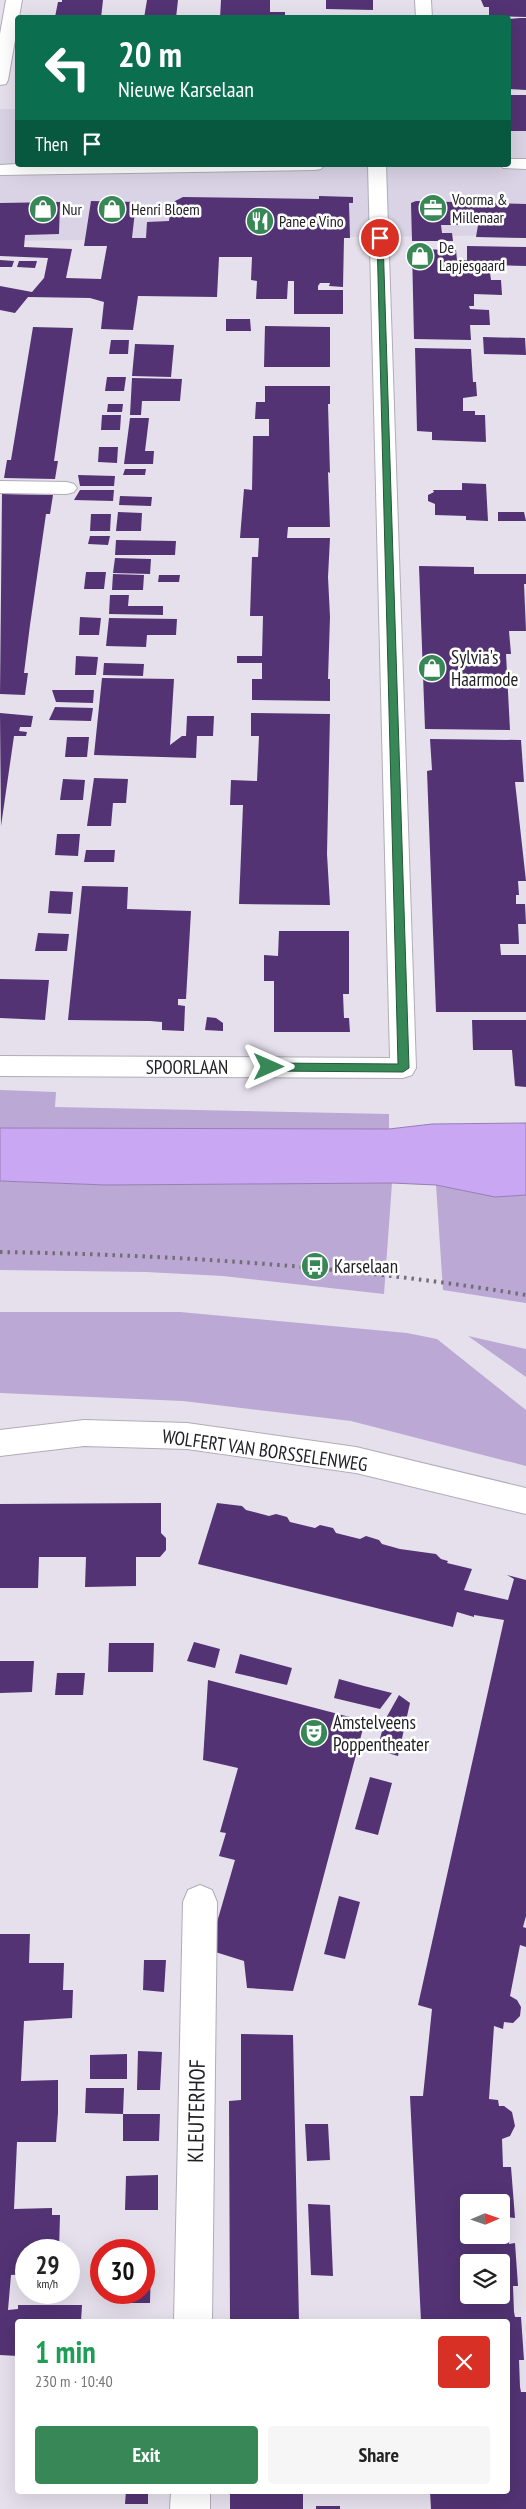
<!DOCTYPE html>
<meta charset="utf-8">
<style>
body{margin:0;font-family:"PT Sans Narrow",sans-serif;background:#f6f6f6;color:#222;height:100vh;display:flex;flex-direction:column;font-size:19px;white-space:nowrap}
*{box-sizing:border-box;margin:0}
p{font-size:16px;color:#767676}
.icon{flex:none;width:28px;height:28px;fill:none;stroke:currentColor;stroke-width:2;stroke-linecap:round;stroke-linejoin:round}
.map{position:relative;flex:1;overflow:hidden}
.side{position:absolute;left:15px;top:2319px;width:495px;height:175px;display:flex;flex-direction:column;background:#fff;border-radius:5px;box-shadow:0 5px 20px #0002}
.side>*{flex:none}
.banner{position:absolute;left:15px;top:15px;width:496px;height:152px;border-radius:5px;box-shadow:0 5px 20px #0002;background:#0b6e4f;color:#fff;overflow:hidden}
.needle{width:32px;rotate:88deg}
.tools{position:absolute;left:460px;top:2194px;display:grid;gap:10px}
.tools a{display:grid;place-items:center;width:50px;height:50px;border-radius:5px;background:#fff;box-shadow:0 5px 20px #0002;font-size:25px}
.speed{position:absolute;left:15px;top:2239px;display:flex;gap:10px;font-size:25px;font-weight:700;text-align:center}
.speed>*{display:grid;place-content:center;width:65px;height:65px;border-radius:50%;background:#fff;box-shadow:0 5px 20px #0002;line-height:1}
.speed small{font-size:12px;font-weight:400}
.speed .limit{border:8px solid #d22;background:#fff;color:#111}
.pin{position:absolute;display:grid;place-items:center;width:42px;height:42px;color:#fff;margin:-21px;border:2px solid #fff;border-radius:50%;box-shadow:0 1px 5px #0007}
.me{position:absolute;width:55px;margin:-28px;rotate:90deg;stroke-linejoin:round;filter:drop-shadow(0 0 4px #0008)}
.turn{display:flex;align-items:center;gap:18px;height:105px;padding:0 20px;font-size:22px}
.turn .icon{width:65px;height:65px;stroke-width:2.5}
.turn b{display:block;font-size:35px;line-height:42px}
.then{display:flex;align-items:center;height:48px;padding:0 20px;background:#0003;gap:10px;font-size:19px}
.round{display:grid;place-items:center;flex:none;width:52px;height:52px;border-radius:5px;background:#f6f6f6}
.summary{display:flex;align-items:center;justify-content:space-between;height:85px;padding:0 20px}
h1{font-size:30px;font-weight:700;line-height:38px;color:#1e9e55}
.action{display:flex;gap:10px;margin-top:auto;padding:10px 20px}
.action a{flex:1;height:58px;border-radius:5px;background:#378757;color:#fff;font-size:20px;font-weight:700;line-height:58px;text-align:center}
.action a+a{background:#f6f6f6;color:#222}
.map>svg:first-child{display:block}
</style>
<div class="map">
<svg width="526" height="2509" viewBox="0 0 526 2509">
<rect width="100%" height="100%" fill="#e5e0ec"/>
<!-- built -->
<path fill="#dad3e5" d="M0,109H17L18,165H509V112H526V235L0,241Z"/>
<!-- green -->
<path fill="#bba8d5" d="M0,1090L56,1092L55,1107L389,1114V1129L0,1128Z
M0,1181L106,1185L392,1183L384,1294L223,1276L146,1272L0,1270Z
M436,1185L495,1197L526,1195V1303L443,1290Z
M0,1312H180L407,1333L437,1339L526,1410V1466L351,1421L183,1401L0,1393Z
M468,1336L526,1349V1377Z"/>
<!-- water -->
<path fill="#c9a7f2" stroke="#977eb4" d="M526,1123V1195L495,1197L436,1185L392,1183L106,1185L0,1181V1128L389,1129L432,1124Z"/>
<!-- building -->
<path fill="#533374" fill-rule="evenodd" d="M62,0H103L101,18L55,17L58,2H62Z
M147,0H178L176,18H144Z
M221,0H270V12H285V18H220Z
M326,0H373V10L326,9Z
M481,0H526V17L489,16V7H484Z
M520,18H526V90L509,89V19Z
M509,95H526V131H509Z
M319,196L353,197V203H349L350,238H344L343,287L329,286L330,283H320L318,286V290H343V314H294V281H288L287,299H256L257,281L251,280L252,257H219L217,297L138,296L133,330L101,329L104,302L90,298L28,297L15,313L0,310V286L32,292L44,278L48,258L0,256V203L60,202L59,234L25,235L24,247L72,249L66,278L101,279L107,246H84L91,201L136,202L132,238H146L147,222L169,221L171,203L183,197L319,199Z
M416,201L526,204V238L476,237L478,225H441L442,233H452L453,241H412L411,203Z
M467,246L526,247V266L489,265L491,280H501L502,295L474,294V306H469L470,309L489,310L490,325H470L471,340L414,339L412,249L456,250L457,260H467Z
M0,260L14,261L12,267H0Z
M19,261H37L35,268L17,267Z
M226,319H250L251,331H226Z
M265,326L330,327V367H264Z
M33,327L73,328L54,461H58L55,479L4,478L7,460H11Z
M483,337L525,338L526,355L484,354Z
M111,340H129L128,354H109Z
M135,344L174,345L171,377L132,376Z
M415,348L471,349L473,382H476L477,396L463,398V411H475V415H485L486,442L432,440V432L417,431Z
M107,377H126L124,391H105Z
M132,378L182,379L180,401H142L141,415H130Z
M265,386H330V404H328L330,473L328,472L330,527H288L287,538H330L328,577L330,617L328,679H330V701L252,700V679H262V663H237V656H262L263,616H250L252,557H258L259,538H240L244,489L252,490L253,436H269V419H255L256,402H265Z
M108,404H123L122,412H107Z
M102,415H121L120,430H101Z
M130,418H149L145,451H154L153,464H124Z
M99,447H118L117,463L98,462Z
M125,469H146L145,475H123Z
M78,475L115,476L114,486H80Z
M462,483L486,484L488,521L466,520V516L435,515V504L428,501V495L434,492L433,490H462Z
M80,490H114L113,501L74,500Z
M2,494L53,495L50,514H46L30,625L24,673H28L25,695L0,694Z
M120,496L152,497L151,506L119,505Z
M118,512L142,513L141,531H116Z
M498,512H524L526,521H498Z
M91,514H111L110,531H90Z
M90,536H110L108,545L88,544Z
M116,540L176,541L175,555H115Z
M115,558L151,559L150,574L113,573Z
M419,566L474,567V574H526V584H524L526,631H509L511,654H506L510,730L425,729Z
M86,572H106L104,589H84Z
M113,574L144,575L143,590H112Z
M159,575H180L179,582H158Z
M110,595H129L128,606H163V615L109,614Z
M80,617L101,618L99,635H79Z
M109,618L177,619L176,635H147L146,647L106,646Z
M76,656L98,657L96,675H75Z
M104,663L144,664L143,676L103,675Z
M102,678L174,679L170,745L182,736H186L187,716H214L213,736H197L196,758L94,755Z
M52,690H94L93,703L56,702Z
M55,707L93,708L91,721L49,720Z
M0,713L33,716L31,727H20L19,731L27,732L26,736H14L1,826Z
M251,713L330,714L327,854L330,905L239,904L243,805H230L231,780L257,781L259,736H251Z
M67,737H89L87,757H65Z
M430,739L521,740L524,782H515L526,881H518L519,895H516V904H525L526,924H518L519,944H500L501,955H526V1012H436L427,771L432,770Z
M94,778L128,779L126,803H113L111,826H87Z
M63,779L85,780L83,800H60Z
M57,834H80L78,856L55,855Z
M86,850H115L114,862H84Z
M82,886L128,887L127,909L191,911L186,999H178V1005L185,1006L184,1031L162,1030V1022L150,1021L68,1020Z
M50,891L73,892L71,914L48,913Z
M279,931H349V994H343L344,1018H349L350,1032H274V981H264V955L278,956Z
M38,933L69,934L67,951H35Z
M0,979L49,980L45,1020L0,1018Z
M207,1017L216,1018L223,1023V1031L205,1030Z
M472,1020H526V1087L515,1086L512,1050H473Z
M161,1503V1533L166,1538V1550L160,1557H136V1586L85,1587L86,1557H39L38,1588H0V1504Z
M217,1503L242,1506L246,1510L269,1516L276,1514L287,1517L290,1522L315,1528L320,1525L333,1528L336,1533L360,1539L366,1536L379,1540L382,1544L400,1549L436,1554L441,1559L448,1561L447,1563L472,1569L464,1590L508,1600L514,1579L507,1575L526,1580V1916L523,1927L526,1928V1947L520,1945L510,1996L517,2000L521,2007L520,2016L513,2023L504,2022L503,2029L494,2026L489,2099L498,2100L499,2106H504L512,2112L515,2126L510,2136L502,2139L503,2167H511L515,2218L507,2217L509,2244L515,2243L518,2286H513L514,2312L515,2317H521L524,2360H519L520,2387L521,2392H526V2509H431L430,2491H508V2321H421L410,2096H423L432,2009L418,2005L504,1620L474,1615V1617L457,1612L453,1627L198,1564ZM469,2202H501V2235H469ZM469,2262H501V2295H469Z
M194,1642L220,1649L215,1668L187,1661Z
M109,1643H154L153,1672H108Z
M240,1654L292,1668L287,1685L235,1673Z
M0,1661H34L32,1692L0,1693Z
M57,1673H85L83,1695H55Z
M339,1679L364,1686L392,1693L380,1709L334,1698Z
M208,1680L365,1721L293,1991L247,1988L244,1961L209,1950L235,1860L219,1856L226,1833L220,1832L238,1768L203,1760Z
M399,1695L410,1703L398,1756L377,1750L385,1720Z
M370,1777L392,1783L378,1835L355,1829Z
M339,1896L360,1902L345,1959L324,1954Z
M0,1934H30L29,1963H64L63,1990H73L72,2018L24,2021L21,2081L58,2080V2113L56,2142H17L14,2209L52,2208V2215H60L59,2250H26V2274L11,2275L8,2310L18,2309V2305H82L81,2321H18V2356L0,2355Z
M144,1960H166L164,1992L143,1990Z
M241,2034L293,2035L299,2321H230L229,2101L241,2100Z
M138,2051L162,2052L160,2090H137Z
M127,2054V2079H90V2055Z
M86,2088H124L123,2114L85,2113Z
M123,2114H160L159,2141H123Z
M305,2124H328L330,2160L307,2161Z
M158,2175V2210H125L126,2176Z
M308,2204L330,2205L333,2276L311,2275Z
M144,2263H151L150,2303H113V2292H144Z
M126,2491H148V2504H125Z
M230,2491H303V2509H230Z
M316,2506H340V2509H316Z"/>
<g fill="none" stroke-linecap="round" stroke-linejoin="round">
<defs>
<path id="service" d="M0,481L67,482L74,484L77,488L74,492L67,494L0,493Z"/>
<path id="minor" d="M6,0H22L8,80L6,84L0,85V34Z
M415,0H431L432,18H416Z
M368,165H386L416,1068L412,1075L403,1078L0,1076V1056L390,1058Z
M84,1420L187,1423L356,1447L526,1488V1514L356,1473L187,1449L84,1446L0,1456V1430Z
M200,1885L212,1890L217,1902L212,2321H174L183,1902L188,1890Z
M171,2491H210V2509H170Z"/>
<path id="secondary" d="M509,159H526V169L503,168L501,165H509Z
M0,165L18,164L324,165L321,169L315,170L0,175Z"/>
</defs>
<!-- service casing -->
<use href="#service" stroke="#b1acb7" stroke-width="2"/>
<!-- minor casing -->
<use href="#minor" stroke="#b1acb7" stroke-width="2"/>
<!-- secondary casing -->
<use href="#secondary" stroke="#b1acb7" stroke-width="2"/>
<!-- service -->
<use href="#service" fill="#fff" fill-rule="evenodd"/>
<!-- minor -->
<use href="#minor" fill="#fff" fill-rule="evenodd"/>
<!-- secondary -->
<use href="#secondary" fill="#fff" fill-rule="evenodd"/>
<!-- rail -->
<path stroke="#716e75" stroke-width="4" stroke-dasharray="2.5 5" stroke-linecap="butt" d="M0,1252C177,1255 351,1266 526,1295"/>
</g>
<!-- route -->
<path fill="#378757" stroke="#245839" d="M377,237L383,238L409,1068L403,1072L269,1071L264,1067L269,1063L398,1064Z"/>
<!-- icons -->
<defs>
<symbol id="office-disc" viewBox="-11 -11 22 22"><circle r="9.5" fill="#378757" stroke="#fff"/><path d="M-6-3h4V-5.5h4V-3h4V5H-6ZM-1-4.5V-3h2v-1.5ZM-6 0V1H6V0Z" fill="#fff"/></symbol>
<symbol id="shop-disc" viewBox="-11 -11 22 22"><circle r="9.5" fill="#378757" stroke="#fff"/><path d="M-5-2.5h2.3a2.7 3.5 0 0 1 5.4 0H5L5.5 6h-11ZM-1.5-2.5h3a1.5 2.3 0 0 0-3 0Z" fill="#fff"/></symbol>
<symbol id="restaurant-disc" viewBox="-11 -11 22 22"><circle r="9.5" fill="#378757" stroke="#fff"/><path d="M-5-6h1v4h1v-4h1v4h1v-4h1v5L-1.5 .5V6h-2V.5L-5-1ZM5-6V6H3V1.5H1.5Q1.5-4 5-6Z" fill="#fff"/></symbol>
<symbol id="bus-disc" viewBox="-11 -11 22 22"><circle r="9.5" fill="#378757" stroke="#fff"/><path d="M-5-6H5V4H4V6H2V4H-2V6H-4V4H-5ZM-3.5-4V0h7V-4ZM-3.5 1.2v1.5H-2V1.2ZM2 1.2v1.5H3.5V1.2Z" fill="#fff"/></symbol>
<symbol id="theatre-disc" viewBox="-11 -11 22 22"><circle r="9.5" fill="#378757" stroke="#fff"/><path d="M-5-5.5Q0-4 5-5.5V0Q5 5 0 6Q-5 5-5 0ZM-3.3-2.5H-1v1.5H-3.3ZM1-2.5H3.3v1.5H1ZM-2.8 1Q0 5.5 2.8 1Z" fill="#fff"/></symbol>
</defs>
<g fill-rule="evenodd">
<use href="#office-disc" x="417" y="192" width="32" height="32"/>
<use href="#shop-disc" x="27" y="193" width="32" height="32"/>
<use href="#shop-disc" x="96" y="193" width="32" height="32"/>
<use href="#restaurant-disc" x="244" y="205" width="32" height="32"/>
<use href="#shop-disc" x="404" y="240" width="32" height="32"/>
<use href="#shop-disc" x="416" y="652" width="32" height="32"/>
<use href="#bus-disc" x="299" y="1250" width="32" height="32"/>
<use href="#theatre-disc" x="298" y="1717" width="32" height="32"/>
</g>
<g text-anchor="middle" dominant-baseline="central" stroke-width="5" stroke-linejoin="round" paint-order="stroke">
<!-- far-poi labels -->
<g font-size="16" fill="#222024" stroke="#fff" text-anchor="start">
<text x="452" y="199">Voorma &amp;<tspan x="452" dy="18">Millenaar</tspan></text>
<text x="62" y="209">Nur</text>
<text x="131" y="209">Henri Bloem</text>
<text x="279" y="221">Pane e Vino</text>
<text x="439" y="247">De<tspan x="439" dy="18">Lapjesgaard</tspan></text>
</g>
<!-- poi labels -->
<g font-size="19" fill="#222024" stroke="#fff" text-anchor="start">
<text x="451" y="657">Sylvia's<tspan x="451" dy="22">Haarmode</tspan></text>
<text x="334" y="1266">Karselaan</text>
<text x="333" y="1722">Amstelveens<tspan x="333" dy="22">Poppentheater</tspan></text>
</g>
<!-- street labels -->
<g font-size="19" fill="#222024" stroke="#fff">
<text x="187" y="1067">SPOORLAAN</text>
<text transform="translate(265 1450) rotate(8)">WOLFERT VAN BORSSELENWEG</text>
</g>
<!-- near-street labels -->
<g font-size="22" fill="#222024" stroke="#fff">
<text transform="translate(196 2111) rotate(-89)">KLEUTERHOF</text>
</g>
</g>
</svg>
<div class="tools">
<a><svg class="needle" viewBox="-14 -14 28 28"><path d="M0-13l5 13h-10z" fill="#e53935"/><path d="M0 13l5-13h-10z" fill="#767676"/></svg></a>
<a><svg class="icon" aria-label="layers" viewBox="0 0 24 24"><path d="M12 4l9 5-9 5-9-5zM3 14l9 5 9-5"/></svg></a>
</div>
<div class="speed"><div>29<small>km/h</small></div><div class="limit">30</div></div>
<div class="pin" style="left:380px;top:238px;background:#d93025"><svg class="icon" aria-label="arrive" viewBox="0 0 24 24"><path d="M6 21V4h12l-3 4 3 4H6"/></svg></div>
<svg class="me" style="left:269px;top:1067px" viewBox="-20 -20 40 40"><path d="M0-17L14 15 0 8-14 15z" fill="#378757" stroke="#fff" stroke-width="4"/></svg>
<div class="banner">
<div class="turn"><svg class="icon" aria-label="left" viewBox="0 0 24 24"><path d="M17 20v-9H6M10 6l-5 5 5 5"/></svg><div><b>20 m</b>Nieuwe Karselaan</div></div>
<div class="then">Then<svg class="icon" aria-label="arrive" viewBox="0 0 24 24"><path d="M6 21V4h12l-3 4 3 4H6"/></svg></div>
</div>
<section class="side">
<div class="summary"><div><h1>1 min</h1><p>230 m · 10:40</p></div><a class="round" style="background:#d93025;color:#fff"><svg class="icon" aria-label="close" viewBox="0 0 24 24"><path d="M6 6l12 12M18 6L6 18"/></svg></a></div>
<div class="action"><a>Exit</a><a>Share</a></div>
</section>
</div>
